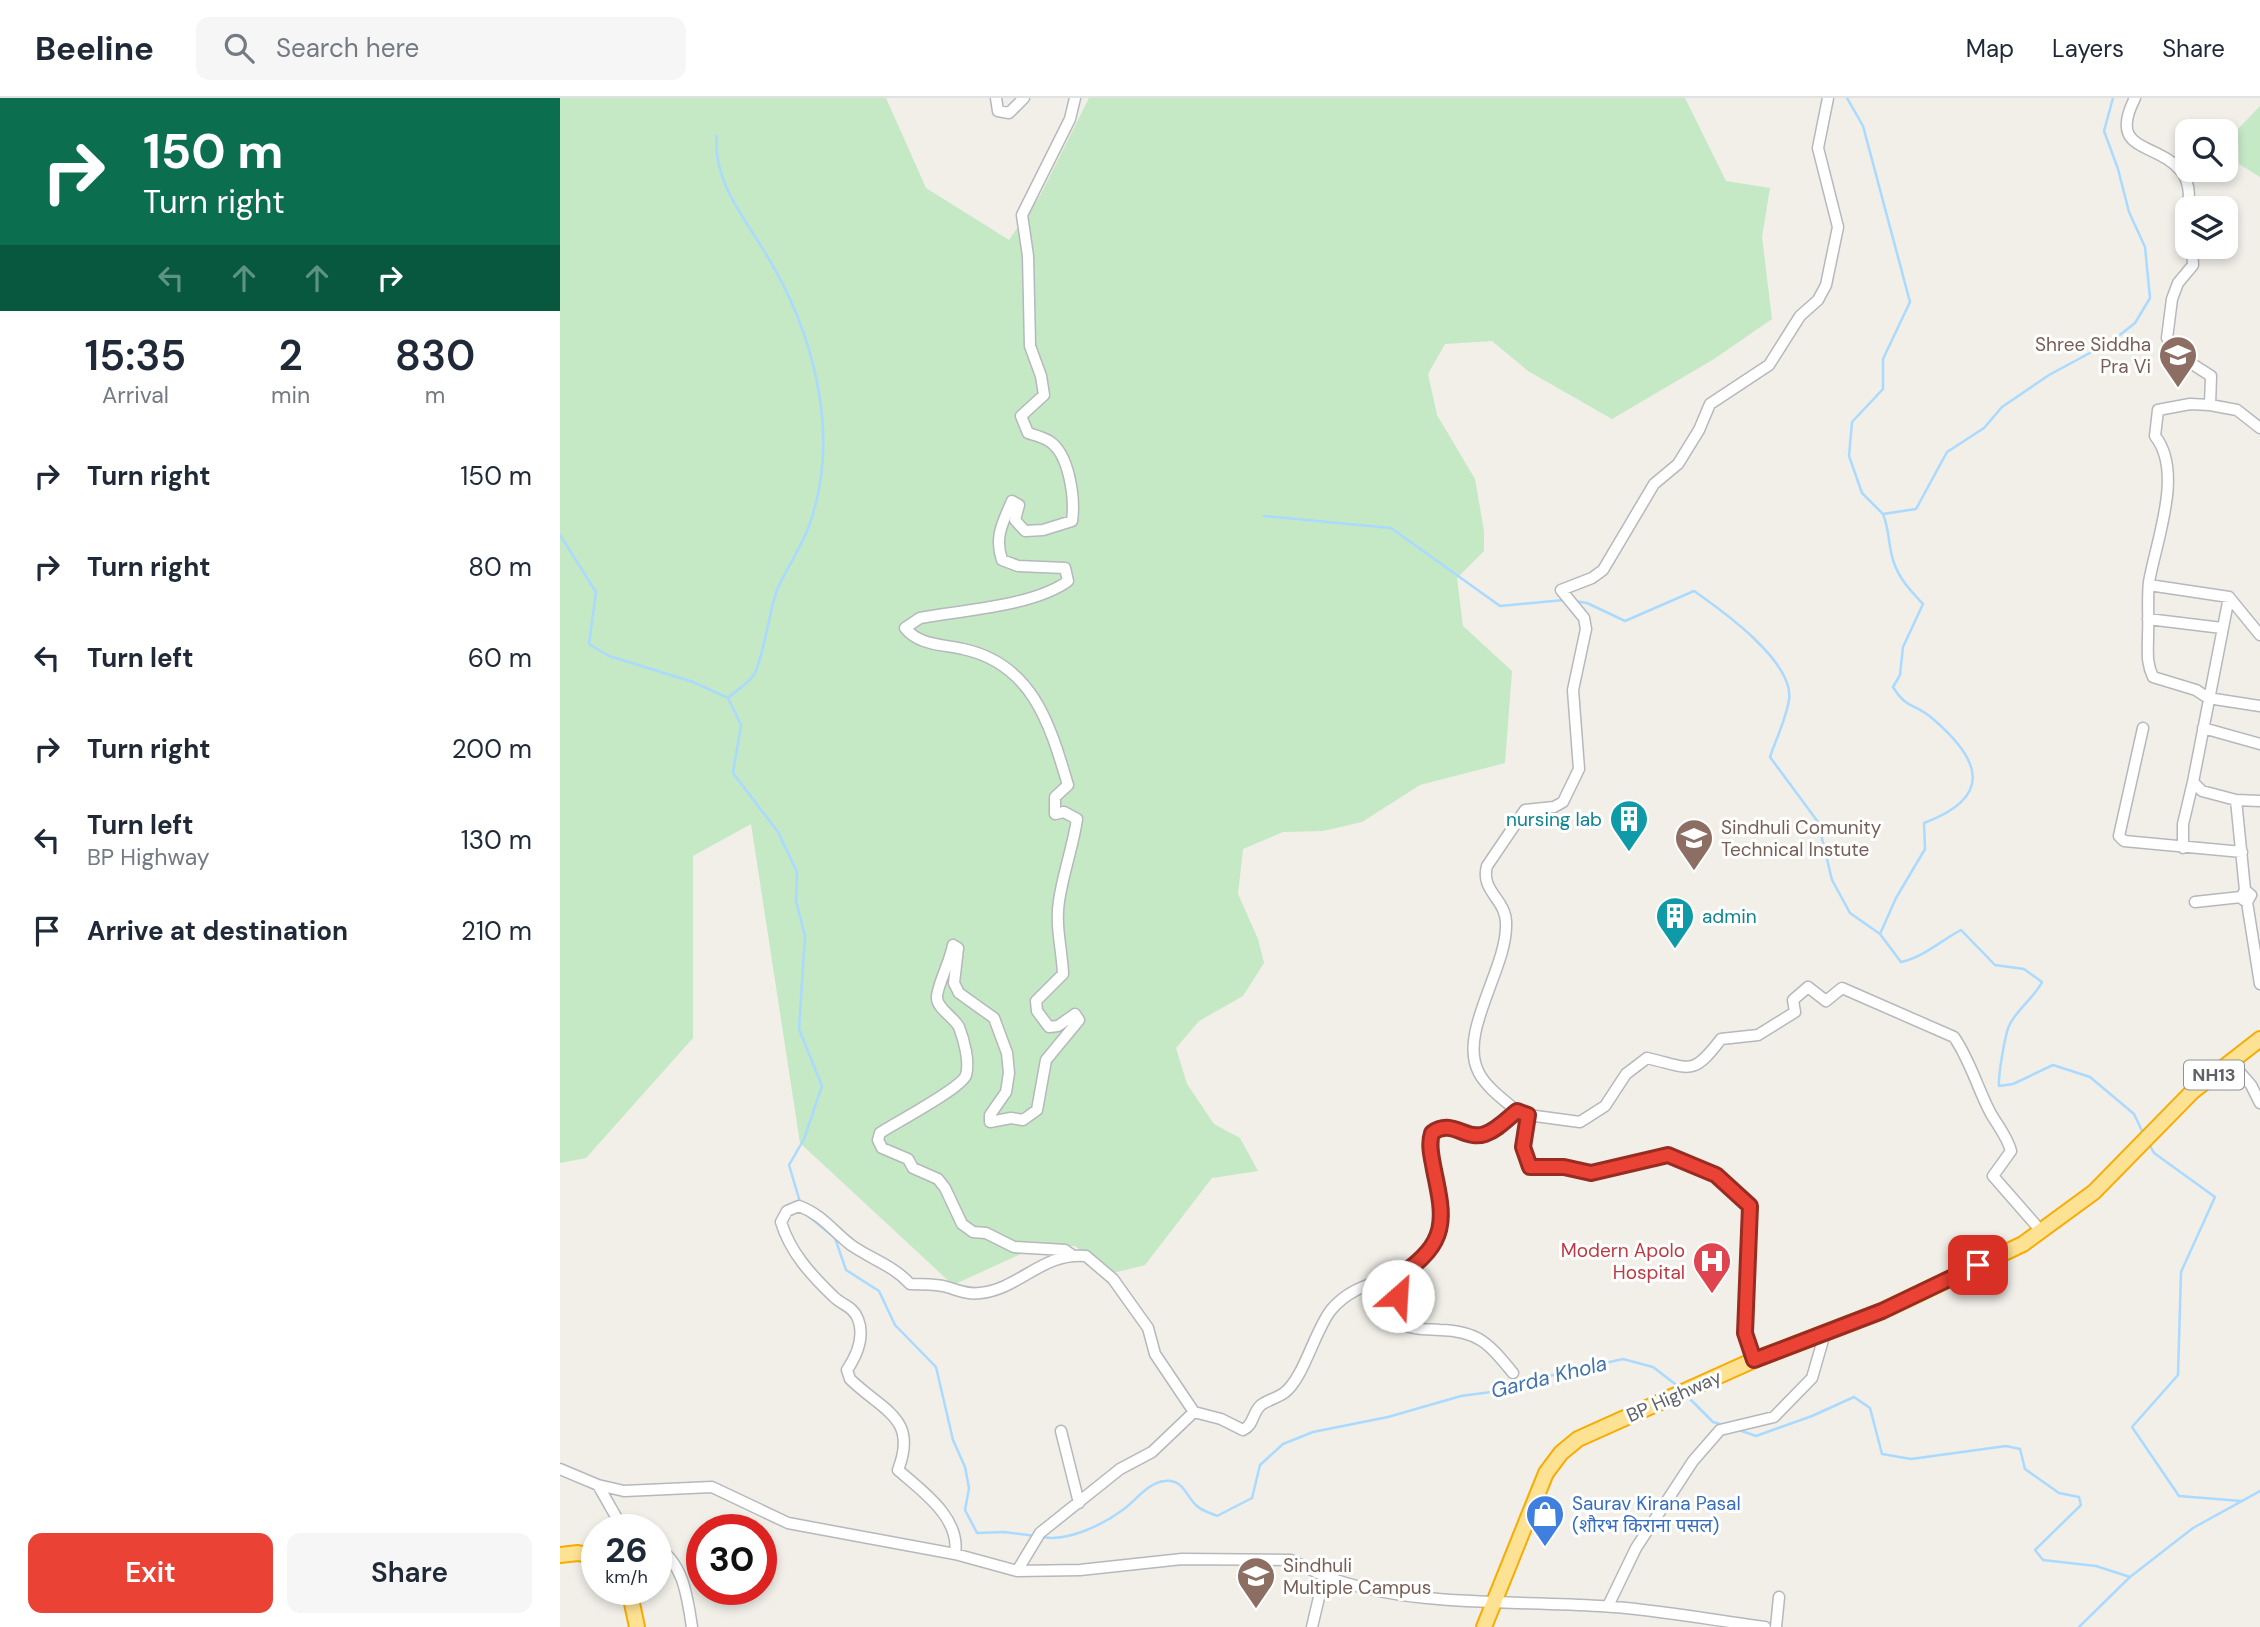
<!DOCTYPE html>
<meta charset="utf-8">
<style>
body{margin:0;font-family:"DM Sans","Noto Sans Devanagari",sans-serif;background:#f6f6f7;color:#1f2937;height:100vh;display:flex;flex-direction:column;font-size:26px;white-space:nowrap}
*{box-sizing:border-box;margin:0}
p{font-size:23px;color:#747a83}
.icon{flex:none;width:38px;height:38px;fill:none;stroke:currentColor;stroke-width:2;stroke-linecap:round;stroke-linejoin:round}
.map{position:relative;flex:1;overflow:hidden}
.details{display:flex;flex-direction:column;background:#fff;width:560px}
.details>*{flex:none}
.guide{background:#0b6e4f;color:#fff;overflow:hidden}
.fabs{position:absolute;left:1615px;top:21px;display:grid;gap:14px}
.fabs a{display:grid;place-items:center;width:63px;height:63px;border-radius:14px;background:#fff;box-shadow:0 4px 10px #0003;font-size:35px}
.speed{position:absolute;left:21px;top:1416px;display:flex;gap:14px;font-size:35px;font-weight:700;text-align:center}
.speed>*{display:grid;place-content:center;width:91px;height:91px;border-radius:50%;background:#fff;box-shadow:0 4px 10px #0003;line-height:1}
.speed small{font-size:18px;font-weight:400}
.speed .limit{border:10px solid #d22;background:#fff;color:#111}
.pin{position:absolute;display:grid;place-items:center;width:60px;height:60px;color:#fff;margin:-30px;border-radius:14px;box-shadow:0 4px 10px #0006}
.me{position:absolute;width:77px;margin:-38px;rotate:26deg;stroke-linejoin:round;filter:drop-shadow(0 0 5px #0008)}
.turn{display:flex;align-items:center;gap:24px;height:147px;padding:0 28px;font-size:32px}
.turn .icon{width:91px;height:91px;stroke-width:2.5}
.turn b{display:block;font-size:49px;line-height:60px}
.lanes{display:flex;align-items:center;height:66px;padding:0 28px;background:#0003;justify-content:center;gap:35px;direction:ltr}
.lanes .off{opacity:.35}
.eta{display:flex;justify-content:space-evenly;align-items:center;height:119px;text-align:center}
.eta b{font-size:42px;font-weight:600;line-height:49px}
.cta{display:flex;gap:14px;margin-top:auto;padding:14px 28px}
.cta a{flex:1;height:80px;border-radius:14px;background:#ea4335;color:#fff;font-size:28px;font-weight:600;line-height:80px;text-align:center}
.cta a+a{background:#f6f6f7;color:#1f2937}
ul{padding:0;list-style:none}
li{display:flex;align-items:center;gap:21px;height:91px;padding:0 28px}
li div{flex:1}
li b{display:block;font-size:26px}
li em{font-style:normal}
header{display:flex;align-items:center;gap:42px;box-sizing:border-box;height:98px;padding:0 35px;background:#fff;border-bottom:2px solid #e0e1e3}
header strong{font-size:33px}
nav{display:flex;gap:38px;margin-inline-start:auto;font-size:24px}
.search{width:490px;height:63px;background:#f6f6f7;display:flex;align-items:center;gap:18px;box-sizing:border-box;padding:0 24px;border-radius:14px;color:#747a83;font-size:26px}
main{display:flex;flex:1;min-height:0}
.map>svg:first-child{display:block}
</style>
<header>
<strong>Beeline</strong>
<div class="search"><svg class="icon" aria-label="search" viewBox="0 0 24 24"><circle cx="10" cy="10" r="6"/><path d="M15 15l6 6"/></svg>Search here</div>
<nav><a>Map</a><a>Layers</a><a>Share</a></nav>
</header>
<main>
<section class="details">
<div class="guide">
<div class="turn"><svg class="icon" aria-label="right" viewBox="0 0 24 24"><path d="M7 20v-9h11M14 6l5 5-5 5"/></svg><div><b>150 m</b>Turn right</div></div>
<div class="lanes"><svg class="icon off" aria-label="left" viewBox="0 0 24 24"><path d="M17 20v-9H6M10 6l-5 5 5 5"/></svg><svg class="icon off" aria-label="ahead" viewBox="0 0 24 24"><path d="M12 20V5M6 11l6-6 6 6"/></svg><svg class="icon off" aria-label="ahead" viewBox="0 0 24 24"><path d="M12 20V5M6 11l6-6 6 6"/></svg><svg class="icon" aria-label="right" viewBox="0 0 24 24"><path d="M7 20v-9h11M14 6l5 5-5 5"/></svg></div>
</div>
<div class="eta">
<div><b>15:35</b><p>Arrival</p></div>
<div><b>2</b><p>min</p></div>
<div><b>830</b><p>m</p></div>
</div>
<ul>
<li><svg class="icon" aria-label="right" viewBox="0 0 24 24"><path d="M7 20v-9h11M14 6l5 5-5 5"/></svg><div><b>Turn right</b></div><em>150 m</em></li>
<li><svg class="icon" aria-label="right" viewBox="0 0 24 24"><path d="M7 20v-9h11M14 6l5 5-5 5"/></svg><div><b>Turn right</b></div><em>80 m</em></li>
<li><svg class="icon" aria-label="left" viewBox="0 0 24 24"><path d="M17 20v-9H6M10 6l-5 5 5 5"/></svg><div><b>Turn left</b></div><em>60 m</em></li>
<li><svg class="icon" aria-label="right" viewBox="0 0 24 24"><path d="M7 20v-9h11M14 6l5 5-5 5"/></svg><div><b>Turn right</b></div><em>200 m</em></li>
<li><svg class="icon" aria-label="left" viewBox="0 0 24 24"><path d="M17 20v-9H6M10 6l-5 5 5 5"/></svg><div><b>Turn left</b><p>BP Highway</p></div><em>130 m</em></li>
<li><svg class="icon" aria-label="arrive" viewBox="0 0 24 24"><path d="M6 21V4h12l-3 4 3 4H6"/></svg><div><b>Arrive at destination</b></div><em>210 m</em></li>
</ul>
<div class="cta"><a>Exit</a><a>Share</a></div>
</section>
<div class="map">
<svg width="1700" height="1529" viewBox="0 0 1700 1529">
<rect width="100%" height="100%" fill="#f1efe8"/>
<!-- green -->
<path fill="#c5e8c5" d="M0,0H326L366,90L449,142L481,96L529,0H1125L1166,83L1210,90L1202,139L1212,221L1154,261L1052,321L968,273L932,243L885,246L868,276L877,317L915,381L924,433V453L897,480L903,528L952,573L945,665L860,687L802,724L763,733L723,734L683,751L678,796L698,841L704,865L683,898L639,923L616,950L627,986L654,1026L680,1040L698,1073L652,1080L585,1167L549,1176L515,1148L476,1149L393,1187L240,1045L191,726L133,758V940L26,1060L0,1065Z
M1700,8V79L1679,66L1678,31Z"/>
<g fill="none" stroke-linecap="round" stroke-linejoin="round">
<!-- stream -->
<path stroke="#aadaff" stroke-width="2.5" d="M1287,0L1303,28L1350,204L1323,261V291L1292,324L1289,358L1302,395L1323,416
M157,38C152,78 181,116 201,148C252,228 282,333 250,425C242,449 227,469 217,492C210,510 202,567 193,578C187,586 177,592 169,599
M704,418L831,430L940,508L1004,502
M0,437L36,494L29,546L49,558L133,584L168,600L181,627L173,675L218,734L237,774L236,803L245,838L239,931L262,988L244,1041L229,1067L240,1104
M1014,503L1027,505L1065,523L1134,493C1161,512 1235,564 1229,602C1226,621 1216,641 1210,659L1258,724L1272,782L1290,815L1320,836L1341,864C1364,859 1380,843 1401,832L1435,867L1464,871L1482,884C1474,900 1455,913 1449,928C1445,937 1438,978 1439,988L1453,986L1493,967L1530,979L1574,1016L1584,1037
M1320,836L1336,800L1365,751L1364,725C1433,699 1422,663 1373,621C1355,605 1347,612 1333,589L1340,577L1343,549L1363,506C1351,493 1340,482 1334,465C1328,449 1330,433 1323,416L1356,411L1387,354L1424,330L1442,309L1489,277L1552,243L1575,225L1590,200L1585,149L1569,114L1558,71L1544,33L1553,0
M1589,1046L1594,1055L1655,1099L1621,1174L1618,1277L1572,1329L1619,1398L1681,1403
M246,1116L275,1140L286,1172L319,1193L335,1227L376,1269L393,1342L405,1369L409,1390L405,1412L417,1435L444,1434L476,1438
M1126,1297L1153,1324L1163,1327
M1176,1331L1196,1338L1252,1318L1294,1299L1310,1310L1322,1356L1351,1361L1446,1348L1460,1351L1465,1371L1499,1395L1519,1399L1521,1407L1475,1452L1483,1462L1536,1468L1570,1479
M483,1439C508,1444 544,1426 564,1411C576,1402 589,1384 605,1383C624,1381 626,1399 637,1408C642,1413 651,1415 657,1418L692,1400L700,1367L723,1346L753,1334L828,1319L901,1298L961,1290L989,1278L1063,1261L1093,1269L1119,1289
M1519,1529L1570,1479L1633,1430L1700,1393"/>
<defs>
<path id="minor" d="M436,0L438,13L449,15L464,0
M1575,0C1547,55 1596,43 1621,73C1630,84 1629,98 1629,110
M1632,149L1633,167L1618,185L1612,201L1607,240L1626,262L1651,278L1650,307L1630,306L1598,312L1595,338C1624,374 1596,443 1589,484C1587,501 1589,520 1588,538C1588,554 1586,564 1593,579L1636,592L1648,600L1700,608
M1650,307L1677,312L1700,330
M1589,487L1669,499L1700,537
M1669,499L1633,684L1642,693L1676,702L1685,792
M1588,521L1662,530
M1583,630L1559,738L1564,743L1682,754
M1643,630L1700,646
M1676,702L1700,703
M1623,750V726L1633,684
M1635,804L1681,799
M1687,804L1691,797L1685,792L1681,800L1687,804L1700,886
M1670,963L1691,987L1700,1005
M512,1157L505,1152L454,1149L426,1135L413,1134L402,1126L385,1090L378,1081L353,1070L348,1061L322,1050L318,1042L320,1035C335,1025 402,990 406,977C410,964 404,942 399,929C394,919 376,910 377,899C377,888 390,864 393,847L398,850L394,885L399,895L434,920L447,955L449,975L446,994L430,1017V1024L451,1020L463,1022L477,1012L486,962L519,922L515,916L498,928L489,929L477,913L476,903L503,876C502,851 495,828 499,803C503,775 513,749 517,721L504,714L495,716V699L508,687C490,627 473,566 403,551C382,546 360,548 345,530L360,520C403,512 474,508 508,483L505,470L458,468L442,462C434,439 443,424 452,403L459,407L455,422L465,433L483,432L512,423C515,402 510,356 489,343C483,339 474,337 468,335L461,318L484,297L481,278L470,248L468,158L462,117L510,21L515,0
M841,1177L836,1209L841,1226C854,1232 866,1231 880,1232C919,1233 929,1246 953,1275
M1194,1262L1185,1235L1190,1108L1156,1077L1108,1057L1031,1075L1004,1069H970L963,1050L968,1017L1020,1024L1045,1008L1066,976L1087,960C1131,970 1132,979 1161,941L1198,937L1235,914L1233,902L1248,889L1266,903L1282,890L1394,939C1410,962 1417,989 1430,1014C1437,1027 1447,1038 1451,1053L1433,1078L1481,1133
M501,1333L519,1405
M0,1371L38,1387L64,1393L152,1389L228,1425L395,1456L457,1473
M38,1387L59,1424L69,1432
M96,1448C124,1466 127,1498 132,1529
M395,1456C401,1420 362,1393 338,1372C358,1320 324,1314 290,1281L287,1272C297,1257 305,1239 298,1221C293,1208 282,1207 274,1199C251,1177 230,1154 221,1124L227,1113L239,1108C261,1116 273,1133 291,1147C311,1161 334,1168 350,1186C361,1186 372,1186 383,1188C396,1191 406,1197 420,1195C460,1191 482,1154 526,1158L553,1181L588,1230L595,1256L634,1314
M764,1478C852,1510 948,1502 1040,1508C1095,1511 1151,1522 1205,1529
M1048,1508L1076,1450L1133,1363L1160,1332L1214,1319L1252,1280L1265,1235
M752,1529L764,1478L731,1462L622,1461L520,1472L457,1473L480,1435L560,1371L592,1354L634,1314L661,1321L683,1332C694,1327 692,1315 701,1307C708,1302 717,1300 724,1295C744,1280 754,1234 771,1212C804,1172 857,1190 880,1134C893,1102 862,1067 872,1035C892,1020 905,1043 925,1036C937,1032 947,1021 957,1013C944,1002 927,990 919,975C897,935 948,870 946,825C946,801 920,793 927,768L965,712L994,709L1003,704L1019,671L1013,592L1026,531L1024,520L1001,492L1032,480L1043,472L1094,386L1118,366L1139,332L1150,306L1209,267L1240,218L1258,202L1266,187L1278,129L1258,50L1268,0
M1216,1529L1219,1499"/>
<path id="highway" d="M0,1457L18,1455L37,1459
M69,1491L77,1529
M924,1529L986,1375L1001,1355L1018,1341L1194,1262L1322,1213L1463,1146L1534,1094L1632,994L1700,941"/>
</defs>
<!-- minor casing -->
<use href="#minor" stroke="#b5b8bc" stroke-width="13"/>
<!-- highway casing -->
<use href="#highway" stroke="#f9ab00" stroke-width="18"/>
<!-- minor -->
<use href="#minor" stroke="#fff" stroke-width="10"/>
<!-- highway -->
<use href="#highway" stroke="#fde293" stroke-width="14"/>
</g>
<g fill="none" stroke-linecap="round" stroke-linejoin="round">
<defs>
<path id="route" d="M838,1198L841,1177C888,1144 885,1123 874,1072C872,1060 868,1047 872,1035C892,1020 905,1043 925,1036C937,1032 947,1021 957,1013L968,1017L963,1049L970,1069H1004L1031,1075L1108,1057L1156,1077L1190,1108L1185,1235L1194,1262L1322,1213L1418,1167"/>
</defs>
<!-- route casing -->
<use href="#route" stroke="#982c22" stroke-width="18"/>
<!-- route -->
<use href="#route" stroke="#ea4335" stroke-width="12"/>
</g>
<!-- icons -->
<defs>
<symbol id="school-pin" viewBox="-11 -11 22 30"><path d="M0 17L-7.5 6A9.5 9.5 0 1 1 7.5 6Z" fill="#8d6e63" stroke="#fff"/><path d="M0-5L7-2L0 1L-7-2ZM-4 1L0 2.5L4 1V4Q0 6-4 4Z" fill="#fff"/></symbol>
<symbol id="building-pin" viewBox="-11 -11 22 30"><path d="M0 17L-7.5 6A9.5 9.5 0 1 1 7.5 6Z" fill="#0f9aa8" stroke="#fff"/><path d="M-4-6H4V6H1V3H-1V6H-4ZM-2.5-4.3h1.7v1.8h-1.7ZM.8-4.3h1.7v1.8H.8ZM-2.5-1h1.7V.8h-1.7ZM.8-1h1.7V.8H.8Z" fill="#fff"/></symbol>
<symbol id="university-pin" viewBox="-11 -11 22 30"><path d="M0 17L-7.5 6A9.5 9.5 0 1 1 7.5 6Z" fill="#8d6e63" stroke="#fff"/><path d="M0-5L7-2L0 1L-7-2ZM-4 1L0 2.5L4 1V4Q0 6-4 4Z" fill="#fff"/></symbol>
<symbol id="hospital-pin" viewBox="-11 -11 22 30"><path d="M0 17L-7.5 6A9.5 9.5 0 1 1 7.5 6Z" fill="#e0444e" stroke="#fff"/><path d="M-5-5h3v3.5h4V-5h3V5h-3V1.5h-4V5h-3Z" fill="#fff"/></symbol>
<symbol id="shop-pin" viewBox="-11 -11 22 30"><path d="M0 17L-7.5 6A9.5 9.5 0 1 1 7.5 6Z" fill="#3f7fe0" stroke="#fff"/><path d="M-5-2.5h2.3a2.7 3.5 0 0 1 5.4 0H5L5.5 6h-11ZM-1.5-2.5h3a1.5 2.3 0 0 0-3 0Z" fill="#fff"/></symbol>
</defs>
<g fill-rule="evenodd">
<use href="#school-pin" x="1596" y="235" width="44" height="60"/>
<use href="#building-pin" x="1047" y="699" width="44" height="60"/>
<use href="#university-pin" x="1112" y="718" width="44" height="60"/>
<use href="#building-pin" x="1093" y="796" width="44" height="60"/>
<use href="#hospital-pin" x="1130" y="1141" width="44" height="60"/>
<use href="#shop-pin" x="963" y="1394" width="44" height="60"/>
<use href="#university-pin" x="674" y="1456" width="44" height="60"/>
</g>
<g text-anchor="middle" dominant-baseline="central" stroke-width="6" stroke-linejoin="round" paint-order="stroke">
<!-- shield labels -->
<rect fill="#fff" stroke="#8f9295" stroke-width="2" x="1624" y="962.5" width="60" height="29" rx="5"/>
<g font-size="18" font-weight="bold" fill="#5f6368">
<text x="1654" y="977">NH13</text>
</g>
<!-- education labels -->
<g font-size="19" fill="#785e54" stroke="#fff" text-anchor="start">
<text x="1591" y="246" text-anchor="end">Shree Siddha<tspan x="1591" dy="22">Pra Vi</tspan></text>
<text x="1161" y="729">Sindhuli Comunity<tspan x="1161" dy="22">Technical Instute</tspan></text>
<text x="723" y="1467">Sindhuli<tspan x="723" dy="22">Multiple Campus</tspan></text>
</g>
<!-- culture labels -->
<g font-size="19" fill="#0d838f" stroke="#fff" text-anchor="end">
<text x="1042" y="721">nursing lab</text>
<text x="1142" y="818" text-anchor="start">admin</text>
</g>
<!-- health labels -->
<g font-size="19" fill="#be3a42" stroke="#fff" text-anchor="end">
<text x="1125" y="1152">Modern Apolo<tspan x="1125" dy="22">Hospital</tspan></text>
</g>
<!-- street labels -->
<g font-size="19" fill="#5f6368" stroke="#fff">
<text transform="translate(1114 1298) rotate(-24)">BP Highway</text>
</g>
<!-- shop labels -->
<g font-size="19" fill="#366cbe" stroke="#fff" text-anchor="start">
<text x="1012" y="1405">Saurav Kirana Pasal<tspan x="1012" dy="22">(शौरभ किराना पसल)</tspan></text>
</g>
<!-- water labels -->
<g font-size="21" font-style="italic" fill="#4174aa" stroke="#fff">
<text transform="translate(989 1279) rotate(-14)">Garda Khola</text>
</g>
</g>
</svg>
<div class="fabs">
<a><svg class="icon" aria-label="search" viewBox="0 0 24 24"><circle cx="10" cy="10" r="6"/><path d="M15 15l6 6"/></svg></a>
<a><svg class="icon" aria-label="layers" viewBox="0 0 24 24"><path d="M12 4l9 5-9 5-9-5zM3 14l9 5 9-5"/></svg></a>
</div>
<div class="speed"><div>26<small>km/h</small></div><div class="limit">30</div></div>
<div class="pin" style="left:1418px;top:1167px;background:#d93025"><svg class="icon" aria-label="arrive" viewBox="0 0 24 24"><path d="M6 21V4h12l-3 4 3 4H6"/></svg></div>
<svg class="me" style="left:838px;top:1198px" viewBox="-20 -20 40 40"><circle r="19" fill="#fff"/><path d="M0-13L10 11 0 6-10 11z" fill="#ea4335"/></svg>
</div>
</main>
